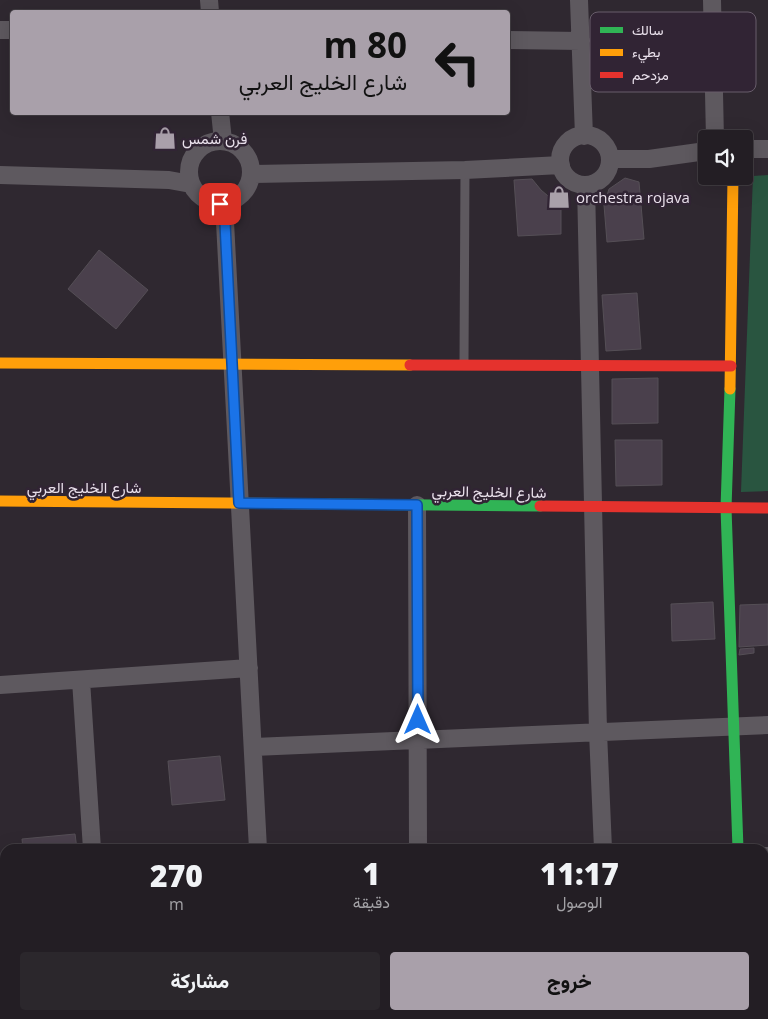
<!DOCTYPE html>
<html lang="ar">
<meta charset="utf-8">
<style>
body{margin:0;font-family:"Open Sans",Vazirmatn,sans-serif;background:#2b272c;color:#f1f3f6;direction:rtl;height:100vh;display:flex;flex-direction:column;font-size:19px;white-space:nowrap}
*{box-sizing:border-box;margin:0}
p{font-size:16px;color:#a3a2a6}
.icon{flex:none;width:28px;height:28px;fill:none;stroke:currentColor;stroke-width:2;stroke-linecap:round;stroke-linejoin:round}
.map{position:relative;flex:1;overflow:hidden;direction:ltr}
.panel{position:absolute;left:0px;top:844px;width:769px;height:176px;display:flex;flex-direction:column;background:#231e24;border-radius:15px 15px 0 0;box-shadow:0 5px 20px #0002,0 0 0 1px #403c41;direction:rtl}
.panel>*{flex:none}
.banner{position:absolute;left:10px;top:10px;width:500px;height:105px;border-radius:5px;box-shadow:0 5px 20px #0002,0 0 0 1px #403c41;direction:rtl;background:#a9a0aa;color:#111;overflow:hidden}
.controls{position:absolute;left:698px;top:130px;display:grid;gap:10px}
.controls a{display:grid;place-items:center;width:55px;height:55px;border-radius:5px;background:#231e24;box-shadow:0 5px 20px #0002,0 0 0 1px #403c41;font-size:25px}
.pin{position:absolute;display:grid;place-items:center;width:42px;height:42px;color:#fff;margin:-21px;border-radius:10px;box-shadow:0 2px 8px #0006}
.me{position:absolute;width:55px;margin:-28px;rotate:0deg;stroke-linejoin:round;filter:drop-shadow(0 0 4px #0008)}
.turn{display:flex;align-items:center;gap:18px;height:105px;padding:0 20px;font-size:22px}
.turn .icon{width:65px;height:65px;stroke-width:2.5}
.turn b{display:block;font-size:35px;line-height:42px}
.eta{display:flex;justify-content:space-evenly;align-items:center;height:85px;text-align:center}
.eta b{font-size:30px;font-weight:800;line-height:35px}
.cta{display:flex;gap:10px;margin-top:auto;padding:10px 20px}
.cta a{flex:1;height:58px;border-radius:5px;background:#a9a0aa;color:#111;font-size:20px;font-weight:800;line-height:58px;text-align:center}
.cta a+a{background:#2b272c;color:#f1f3f6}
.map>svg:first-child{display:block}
</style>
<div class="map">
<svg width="768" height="1019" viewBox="0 0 768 1019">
<rect width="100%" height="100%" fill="#2f2830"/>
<!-- education -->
<path fill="#3c2b26" d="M0,923H5V1015H41L42,1019H0Z"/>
<!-- green -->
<path fill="#295540" d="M768,175V491L741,492L753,176Z"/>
<!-- building -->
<path fill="#4a404c" stroke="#554f56" d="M625,178L639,182L644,239L607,242L604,205L609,189Z
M532,179L541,190L561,207V234L518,236L514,180Z
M99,250L148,290L116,329L68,289Z
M637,293L641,349L606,351L602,295Z
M658,378V423L612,424V379Z
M615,440H662V485L616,486Z
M713,602L715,639L672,641L671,604Z
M768,604V645L739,647L740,605Z
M754,648V653L739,655L740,649Z
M220,756L225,800L172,805L168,761Z
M75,834L77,849H23L22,839Z
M764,864H768V915H764Z
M764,920H768V971H764Z
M5,949V987H0V950Z"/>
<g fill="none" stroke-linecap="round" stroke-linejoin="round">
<!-- lane -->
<path stroke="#5e595f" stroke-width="9" d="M464,362L465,170"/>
<!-- street -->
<path stroke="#5e595f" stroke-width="18" d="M209,0L210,12
M579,0L584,136
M712,0L715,139
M0,30H12
M508,40L581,41
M220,112L223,141
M560 160a25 25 0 1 1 50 0a25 25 0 1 1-50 0Z
M189 172a31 31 0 1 1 62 0a31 31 0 1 1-62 0Z
M744,149H768
M610,159H649L706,151
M251,174L465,170L561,165
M0,175L169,180L191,184
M586,185L598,732L603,849
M224,203L258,849
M417,505L418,849
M81,680L92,849
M0,685L249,668
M253,747L768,725
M764,856H768
M0,906H5
M764,991H768
M103,1015V1019
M271,1015V1019
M418,1015V1019
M473,1015L474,1019
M607,1015V1019"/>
<!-- fast -->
<path stroke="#30b455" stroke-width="11" d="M730,389L726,508L738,849
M330,504L540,506"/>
<!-- slow -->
<path stroke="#ff9f0a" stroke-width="11" d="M0,363L410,365
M730,389L733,176
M0,501L330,504"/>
<!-- jam -->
<path stroke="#e5322d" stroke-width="11" d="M410,365L731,366
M540,506L768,508"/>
</g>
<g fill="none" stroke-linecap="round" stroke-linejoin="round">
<defs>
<path id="route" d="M220,204L224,203L239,503L417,505L418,720"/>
</defs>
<!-- route casing -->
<use href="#route" stroke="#114b97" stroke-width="12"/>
<!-- route -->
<use href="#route" stroke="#1a73e8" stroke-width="9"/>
</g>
<!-- icons -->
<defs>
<symbol id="shop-bare" viewBox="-9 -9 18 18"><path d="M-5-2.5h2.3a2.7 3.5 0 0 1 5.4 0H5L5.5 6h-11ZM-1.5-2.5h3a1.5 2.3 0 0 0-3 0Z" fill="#a9a0aa" stroke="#312434" stroke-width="2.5" paint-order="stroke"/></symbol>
</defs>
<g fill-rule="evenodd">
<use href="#shop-bare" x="149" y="122" width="32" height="32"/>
<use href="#shop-bare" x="543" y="181" width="32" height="32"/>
</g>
<g text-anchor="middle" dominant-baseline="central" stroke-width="5" stroke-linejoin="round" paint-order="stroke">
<!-- poi labels -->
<g font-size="15" fill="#eae1ec" stroke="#312434" text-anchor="start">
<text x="182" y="138">فرن شمس</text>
<text x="576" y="197">orchestra rojava</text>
</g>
<!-- street labels -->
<g font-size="15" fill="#eae1ec" stroke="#312434">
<text x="84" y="487">شارع الخليج العربي</text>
<text transform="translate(489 491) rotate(1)">شارع الخليج العربي</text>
</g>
</g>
<!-- legend -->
<rect x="590" y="12" width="166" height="80" rx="8" fill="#312434" stroke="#685d6b" stroke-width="1"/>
<rect x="600" y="27" width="23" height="6" fill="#30b455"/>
<rect x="600" y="49" width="23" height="7" fill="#ff9f0a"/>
<rect x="600" y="72" width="23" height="6" fill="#e5322d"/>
<g font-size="14" fill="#eae1ec">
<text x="632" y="35">سالك</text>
<text x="632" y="57">بطيء</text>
<text x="632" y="80">مزدحم</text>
</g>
</svg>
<div class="controls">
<a><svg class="icon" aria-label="sound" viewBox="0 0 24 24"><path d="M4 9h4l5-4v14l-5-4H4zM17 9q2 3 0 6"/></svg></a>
</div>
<div class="pin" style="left:220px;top:204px;background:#d93025"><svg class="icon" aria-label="arrive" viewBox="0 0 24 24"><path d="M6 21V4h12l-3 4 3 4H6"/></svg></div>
<svg class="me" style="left:418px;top:720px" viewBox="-20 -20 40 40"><path d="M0-17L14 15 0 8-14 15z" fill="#1a73e8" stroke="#fff" stroke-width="4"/></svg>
<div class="banner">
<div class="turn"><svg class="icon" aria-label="left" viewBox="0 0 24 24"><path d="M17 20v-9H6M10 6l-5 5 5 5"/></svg><div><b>80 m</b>شارع الخليج العربي</div></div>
</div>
<section class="panel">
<div class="eta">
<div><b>11:17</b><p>الوصول</p></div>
<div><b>1</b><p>دقيقة</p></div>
<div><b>270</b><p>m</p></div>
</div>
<div class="cta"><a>خروج</a><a>مشاركة</a></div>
</section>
</div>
